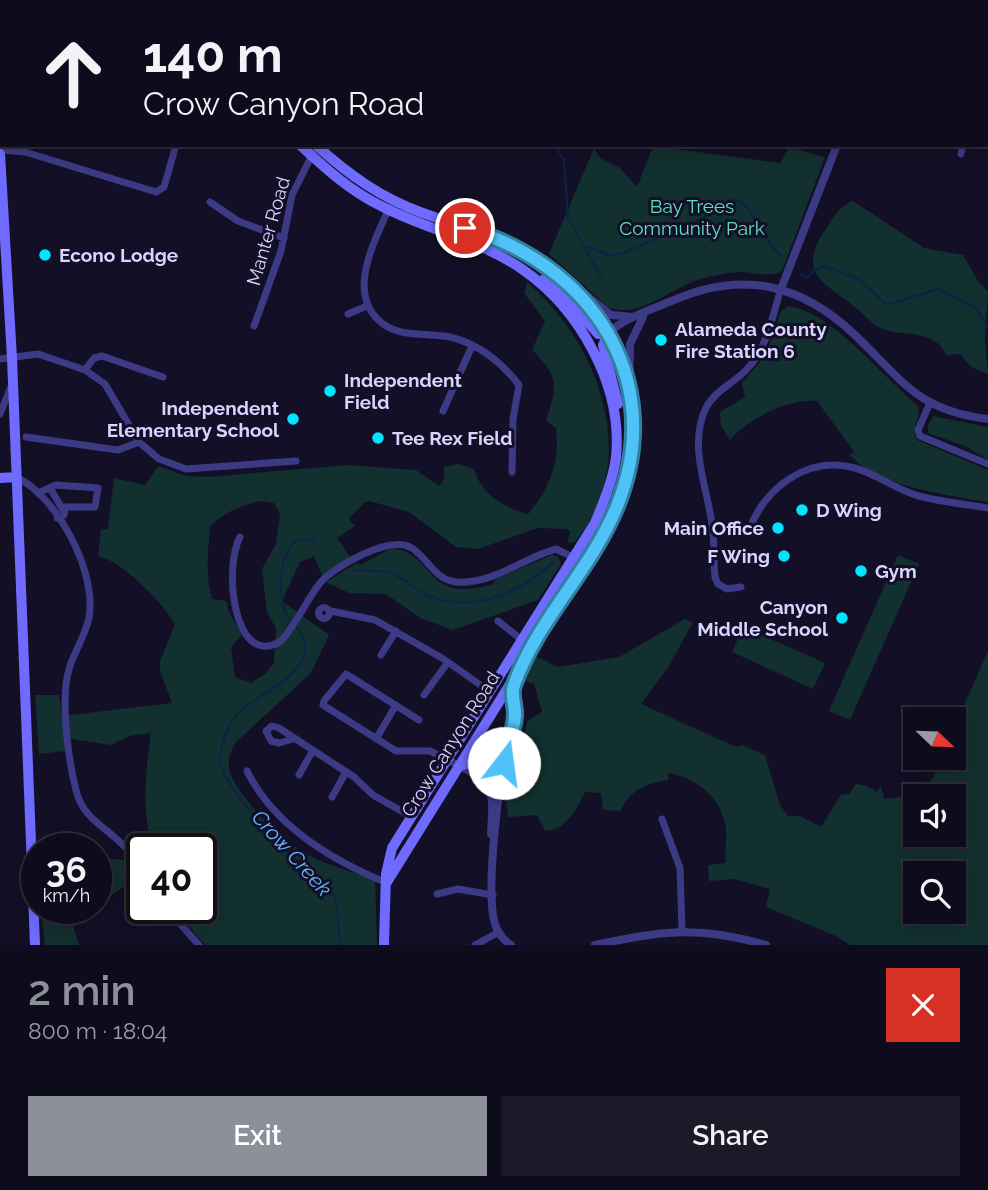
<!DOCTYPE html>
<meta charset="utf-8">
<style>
body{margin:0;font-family:Raleway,sans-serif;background:#1c1929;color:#f1f3f6;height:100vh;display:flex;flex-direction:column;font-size:26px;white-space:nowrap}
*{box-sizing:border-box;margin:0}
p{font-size:23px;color:#9b9ba3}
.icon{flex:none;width:38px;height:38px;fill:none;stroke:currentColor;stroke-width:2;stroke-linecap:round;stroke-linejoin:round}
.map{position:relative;height:945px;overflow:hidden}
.panel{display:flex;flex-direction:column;background:#0e0b1c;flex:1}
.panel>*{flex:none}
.top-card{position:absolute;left:0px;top:0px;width:989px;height:147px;box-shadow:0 4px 18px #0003,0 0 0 2px #2e2b3b;background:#0e0b1c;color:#f1f3f6;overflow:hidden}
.needle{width:46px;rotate:113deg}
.buttons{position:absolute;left:903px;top:707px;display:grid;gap:14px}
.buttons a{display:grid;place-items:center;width:63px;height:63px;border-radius:0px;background:#0e0b1c;box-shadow:0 4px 18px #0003,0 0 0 2px #2e2b3b;font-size:35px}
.speed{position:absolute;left:21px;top:833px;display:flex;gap:14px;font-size:35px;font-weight:700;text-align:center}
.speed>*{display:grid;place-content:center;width:91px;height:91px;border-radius:50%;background:#0e0b1c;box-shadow:0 4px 18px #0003,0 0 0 2px #2e2b3b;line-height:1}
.speed small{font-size:18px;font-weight:400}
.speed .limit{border:4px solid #111;border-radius:10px;background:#fff;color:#111}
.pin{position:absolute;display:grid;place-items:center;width:60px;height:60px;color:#fff;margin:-30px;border:4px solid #fff;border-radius:50%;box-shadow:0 2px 7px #0007}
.me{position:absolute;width:77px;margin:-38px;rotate:15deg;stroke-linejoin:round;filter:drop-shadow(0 0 5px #0008)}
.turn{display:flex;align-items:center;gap:24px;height:147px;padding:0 28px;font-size:32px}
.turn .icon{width:91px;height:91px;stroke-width:2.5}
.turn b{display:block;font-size:49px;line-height:60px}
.round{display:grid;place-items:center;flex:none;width:74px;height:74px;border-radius:0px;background:#1c1929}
.overview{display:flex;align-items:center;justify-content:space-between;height:119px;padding:0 28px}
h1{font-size:42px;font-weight:600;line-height:52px;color:#8c9099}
.cta{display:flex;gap:14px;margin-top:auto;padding:14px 28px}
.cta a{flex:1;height:80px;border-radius:0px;background:#8c9099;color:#fff;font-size:28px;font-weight:600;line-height:80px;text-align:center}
.cta a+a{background:#1c1929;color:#f1f3f6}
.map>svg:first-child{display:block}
</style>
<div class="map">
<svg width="988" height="945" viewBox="0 0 988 945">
<rect width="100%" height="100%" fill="#130f26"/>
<!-- green -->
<path fill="#12302f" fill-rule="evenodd" d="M653,146L780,163L789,147L825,157L782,271C772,278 752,272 740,272C725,273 711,276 697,280C671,289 633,322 607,306L549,254L594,148L600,158L619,167L637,187Z
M853,201L924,248L963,255L979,283L988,291L985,340L988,374L971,367L960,354L946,355C936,330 907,336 885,330C875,327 863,314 855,307C826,284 796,273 824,232C832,219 839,206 853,201Z
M527,282C599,343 643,461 575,542L568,543L570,531L566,529L538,528L478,549L456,547L409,512L369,501L364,503L349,519L355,526L337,538L351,558L322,576L314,556L300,562L282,601L329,635L311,673L236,742C231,750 228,758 229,768C233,793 285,844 308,855C329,866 353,872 375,879L377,945H205L172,908H201V849H152C142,809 145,774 151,733L129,736L111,745L65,738V751L39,754L35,695H59L62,716L172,703L160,671V661L175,624C163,603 121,560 98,556L101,529H108L114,478L145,485L158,466L186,476L209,477L347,465L416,470L439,486L444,479V467L458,464L474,469C481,494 504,508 528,514C550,488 560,462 556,428L546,421C557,386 560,377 532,350L545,321L524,293ZM262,501L274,503L280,514L276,544L262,569L267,613L276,628L274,662L266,673L251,683L235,677L231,647L242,635L228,610L227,601L212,599C205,575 208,551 210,526C226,512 240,505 262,501Z
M788,306C831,311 884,378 918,406C922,418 910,427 917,440L988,470V502C951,496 872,485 849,454L855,453L817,401C789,398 747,419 730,440L721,426L720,412L745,397L742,383L765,356L781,311Z
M933,416L988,427V460L965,446L928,433V425Z
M392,548C436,553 423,605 493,584L495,579L552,555L558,556L561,564L538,600L453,630L420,618L386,594L349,593L326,582L357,563L360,565Z
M898,555L919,564L850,720L829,711Z
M685,619L693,622L669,666L641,704L736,747L742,745L765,755L780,805L788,816H800L821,827L841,795L849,794L856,784L867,786L877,792L881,786L884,799C923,793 927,795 942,758H954V728L988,651V945H850L836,936L766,907L770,889L735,879L709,881L708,865L726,863C724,853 727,840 726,829C722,798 698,779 669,773L668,780C644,784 632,789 620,811L603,810L601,793L585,792C578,808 565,831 545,831L537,815L508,817L505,797L507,787C524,774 516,761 518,743L524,737L527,721L542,712L534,684L522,680L535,656L558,667L619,657ZM954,796V835H915V796ZM954,873V912H915V873Z
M743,627L825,663L813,689L732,652Z
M96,857L131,861L134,879L96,907Z
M41,908H95L73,925L79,945H45Z"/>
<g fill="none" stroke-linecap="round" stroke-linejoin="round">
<!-- stream -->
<path stroke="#0c2248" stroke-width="2" d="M355,2V0
M554,145L564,160L568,218L602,278
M586,246L609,255L621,254L714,213L724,200H738C758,214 763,241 782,257
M801,274L807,278L814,270L825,266L860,280L887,305L938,289L976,308L988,328
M354,570C365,571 377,570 387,572C402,575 415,590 429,596C473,614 522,592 553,562
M291,622C273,602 278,523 315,542
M295,626C334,667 254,694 237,714C228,725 221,745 220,759C218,783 289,853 308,871C315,878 330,888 334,897C339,911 338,930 340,945"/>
<!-- minor -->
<path stroke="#3d3a85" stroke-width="7" d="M16,0L22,2
M228,0L229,2
M785,0L788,2
M891,0L894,2
M592,2L593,0
M727,2L728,0
M839,2L840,0
M985,2L986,0
M987,64H988
M987,138H988
M0,150L25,152L156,192L164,187L176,145
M961,154L963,145
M210,202L238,221L284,238
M389,208C374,243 343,298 386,326C404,337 430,333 450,337C479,344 502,363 519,385L513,419L512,472
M348,314L367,306
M254,326L281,251L292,195L313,153
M0,359L38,354L85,370L105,384L139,442L159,459L186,469L296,461
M85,370L94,358L102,356L163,377
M930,403L918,430L920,436L988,464
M443,411L472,346
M0,414L12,384
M26,437L118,450L139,442
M16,477C58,497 97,572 89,618C84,641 68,660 66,684C63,716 68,758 76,790C82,818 106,827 124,846C131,853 137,863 142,872
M50,488L63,510
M38,493L56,485L98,488L95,507H65L64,515L57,518
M749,530C765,488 807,455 855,468C877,474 896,490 919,496C941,502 965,504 988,508
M240,537C223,569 234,670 281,641C297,623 306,601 320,583C335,566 388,536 410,547C427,556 434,580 456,582C492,585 523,558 556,549L585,563
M741,587L727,589L718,584L715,577C713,560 715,542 712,524C707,487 688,445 706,408C715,390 735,383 748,368C768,346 772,316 781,289
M318.5 613a5.5 5.5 0 1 1 11 0a5.5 5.5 0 1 1-11 0Z
M331,611L375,620L442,658L489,691
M498,621L522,640
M381,655L396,631
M424,695L448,662
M419,720L346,674L324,701L323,705L396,751H430L460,766
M293,739L279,743L271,741L266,731L272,726L279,728L354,777L373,795L410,816
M376,739L396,705
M247,771C274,826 331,860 387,883
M299,775L312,752
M332,797L346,772
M662,819L680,868L682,930
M437,894L458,889L493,895
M166,908L199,945
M475,945L499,932"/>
<!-- tertiary -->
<path stroke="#3d3a85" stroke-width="8" d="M913,2L914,0
M781,289L837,145
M584,293L611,315L633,317
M608,334C621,319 655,308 674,300C743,270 802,284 856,336C902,380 918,411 988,419
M629,393L630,344L643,317
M509,740C499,772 485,894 495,924C498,933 503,940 511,945
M460,766C497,785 493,795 491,834
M595,945C662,931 698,925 766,945"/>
<!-- secondary -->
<path stroke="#6f6bff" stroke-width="10" d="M136,0L138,2
M152,0L154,2
M300,145C325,168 350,191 381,206C427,230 478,239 522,269C580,309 623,386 616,457C613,480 604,501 595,523L392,848L386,874L384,945
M316,145C349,175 381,198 423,213C455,225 488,232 519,247C629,302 656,424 606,530L387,882
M0,154L12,358L35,945
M543,280L562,293L598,334H608
M608,334L603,345L618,404
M0,478L16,477
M511,733C518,714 509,697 517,679
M460,766L496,753L509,738"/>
<!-- primary -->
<path stroke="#c25bff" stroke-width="10" d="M7,2L8,0
M0,43L2,38"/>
</g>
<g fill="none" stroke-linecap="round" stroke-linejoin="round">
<defs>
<path id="route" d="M465,228C589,263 669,378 617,506C591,570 537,620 514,685C510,695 516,706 515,716C514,732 506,747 504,763"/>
</defs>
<!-- route casing -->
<use href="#route" stroke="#337fa1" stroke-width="18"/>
<!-- route -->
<use href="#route" stroke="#4fc3f7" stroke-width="12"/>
</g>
<!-- markers -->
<g fill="#00e5ff" stroke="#130f26" stroke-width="2.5">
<circle cx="45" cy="255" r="7"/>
<circle cx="661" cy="340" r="7"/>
<circle cx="330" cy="391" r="7"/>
<circle cx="293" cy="419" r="7"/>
<circle cx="378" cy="438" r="7"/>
<circle cx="802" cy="510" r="7"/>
<circle cx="778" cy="528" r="7"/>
<circle cx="784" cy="556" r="7"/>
<circle cx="861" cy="571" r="7"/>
<circle cx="842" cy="618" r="7"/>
</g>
<g text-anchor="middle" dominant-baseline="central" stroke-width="6" stroke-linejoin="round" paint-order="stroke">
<!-- park labels -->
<g font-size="19" fill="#5fe0c0" stroke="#130f26">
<text x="692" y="206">Bay Trees<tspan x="692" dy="22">Community Park</tspan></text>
</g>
<!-- street labels -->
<g font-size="19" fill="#d9d4ff" stroke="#130f26">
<text transform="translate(268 231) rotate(-74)">Manter Road</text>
<text transform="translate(450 744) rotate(-58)">Crow Canyon Road</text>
</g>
<!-- poi labels -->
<g font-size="19" font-weight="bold" fill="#d9d4ff" stroke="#130f26" text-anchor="start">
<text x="59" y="255">Econo Lodge</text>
<text x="675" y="329">Alameda County<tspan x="675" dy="22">Fire Station 6</tspan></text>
<text x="344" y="380">Independent<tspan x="344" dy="22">Field</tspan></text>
<text x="279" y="408" text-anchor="end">Independent<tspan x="279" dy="22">Elementary School</tspan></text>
<text x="392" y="438">Tee Rex Field</text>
<text x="816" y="510">D Wing</text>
<text x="764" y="528" text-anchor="end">Main Office</text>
<text x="770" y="556" text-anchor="end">F Wing</text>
<text x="875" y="571">Gym</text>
<text x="828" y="607" text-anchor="end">Canyon<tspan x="828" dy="22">Middle School</tspan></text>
</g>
<!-- water labels -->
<g font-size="21" font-style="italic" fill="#62b6ff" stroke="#130f26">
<text transform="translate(292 853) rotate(48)">Crow Creek</text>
</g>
</g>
</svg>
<div class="buttons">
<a><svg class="needle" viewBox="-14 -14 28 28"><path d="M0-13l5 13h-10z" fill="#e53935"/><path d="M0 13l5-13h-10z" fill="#9b9ba3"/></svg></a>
<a><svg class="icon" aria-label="sound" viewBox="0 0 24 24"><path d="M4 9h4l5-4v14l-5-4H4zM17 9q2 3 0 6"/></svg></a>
<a><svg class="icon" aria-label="search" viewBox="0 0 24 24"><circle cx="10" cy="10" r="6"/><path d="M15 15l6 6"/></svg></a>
</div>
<div class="speed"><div>36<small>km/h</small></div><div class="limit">40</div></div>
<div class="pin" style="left:465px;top:228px;background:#d93025"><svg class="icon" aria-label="arrive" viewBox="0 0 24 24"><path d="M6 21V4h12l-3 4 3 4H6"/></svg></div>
<svg class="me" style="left:504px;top:763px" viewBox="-20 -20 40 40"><circle r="19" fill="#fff"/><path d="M0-13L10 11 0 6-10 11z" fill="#4fc3f7"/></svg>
<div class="top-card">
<div class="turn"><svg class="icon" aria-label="ahead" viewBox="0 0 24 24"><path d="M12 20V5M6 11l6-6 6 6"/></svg><div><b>140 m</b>Crow Canyon Road</div></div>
</div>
</div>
<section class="panel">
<div class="overview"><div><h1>2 min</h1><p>800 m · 18:04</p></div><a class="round" style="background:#d93025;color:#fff"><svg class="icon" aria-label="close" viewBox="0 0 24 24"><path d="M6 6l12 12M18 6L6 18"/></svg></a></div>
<div class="cta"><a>Exit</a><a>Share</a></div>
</section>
